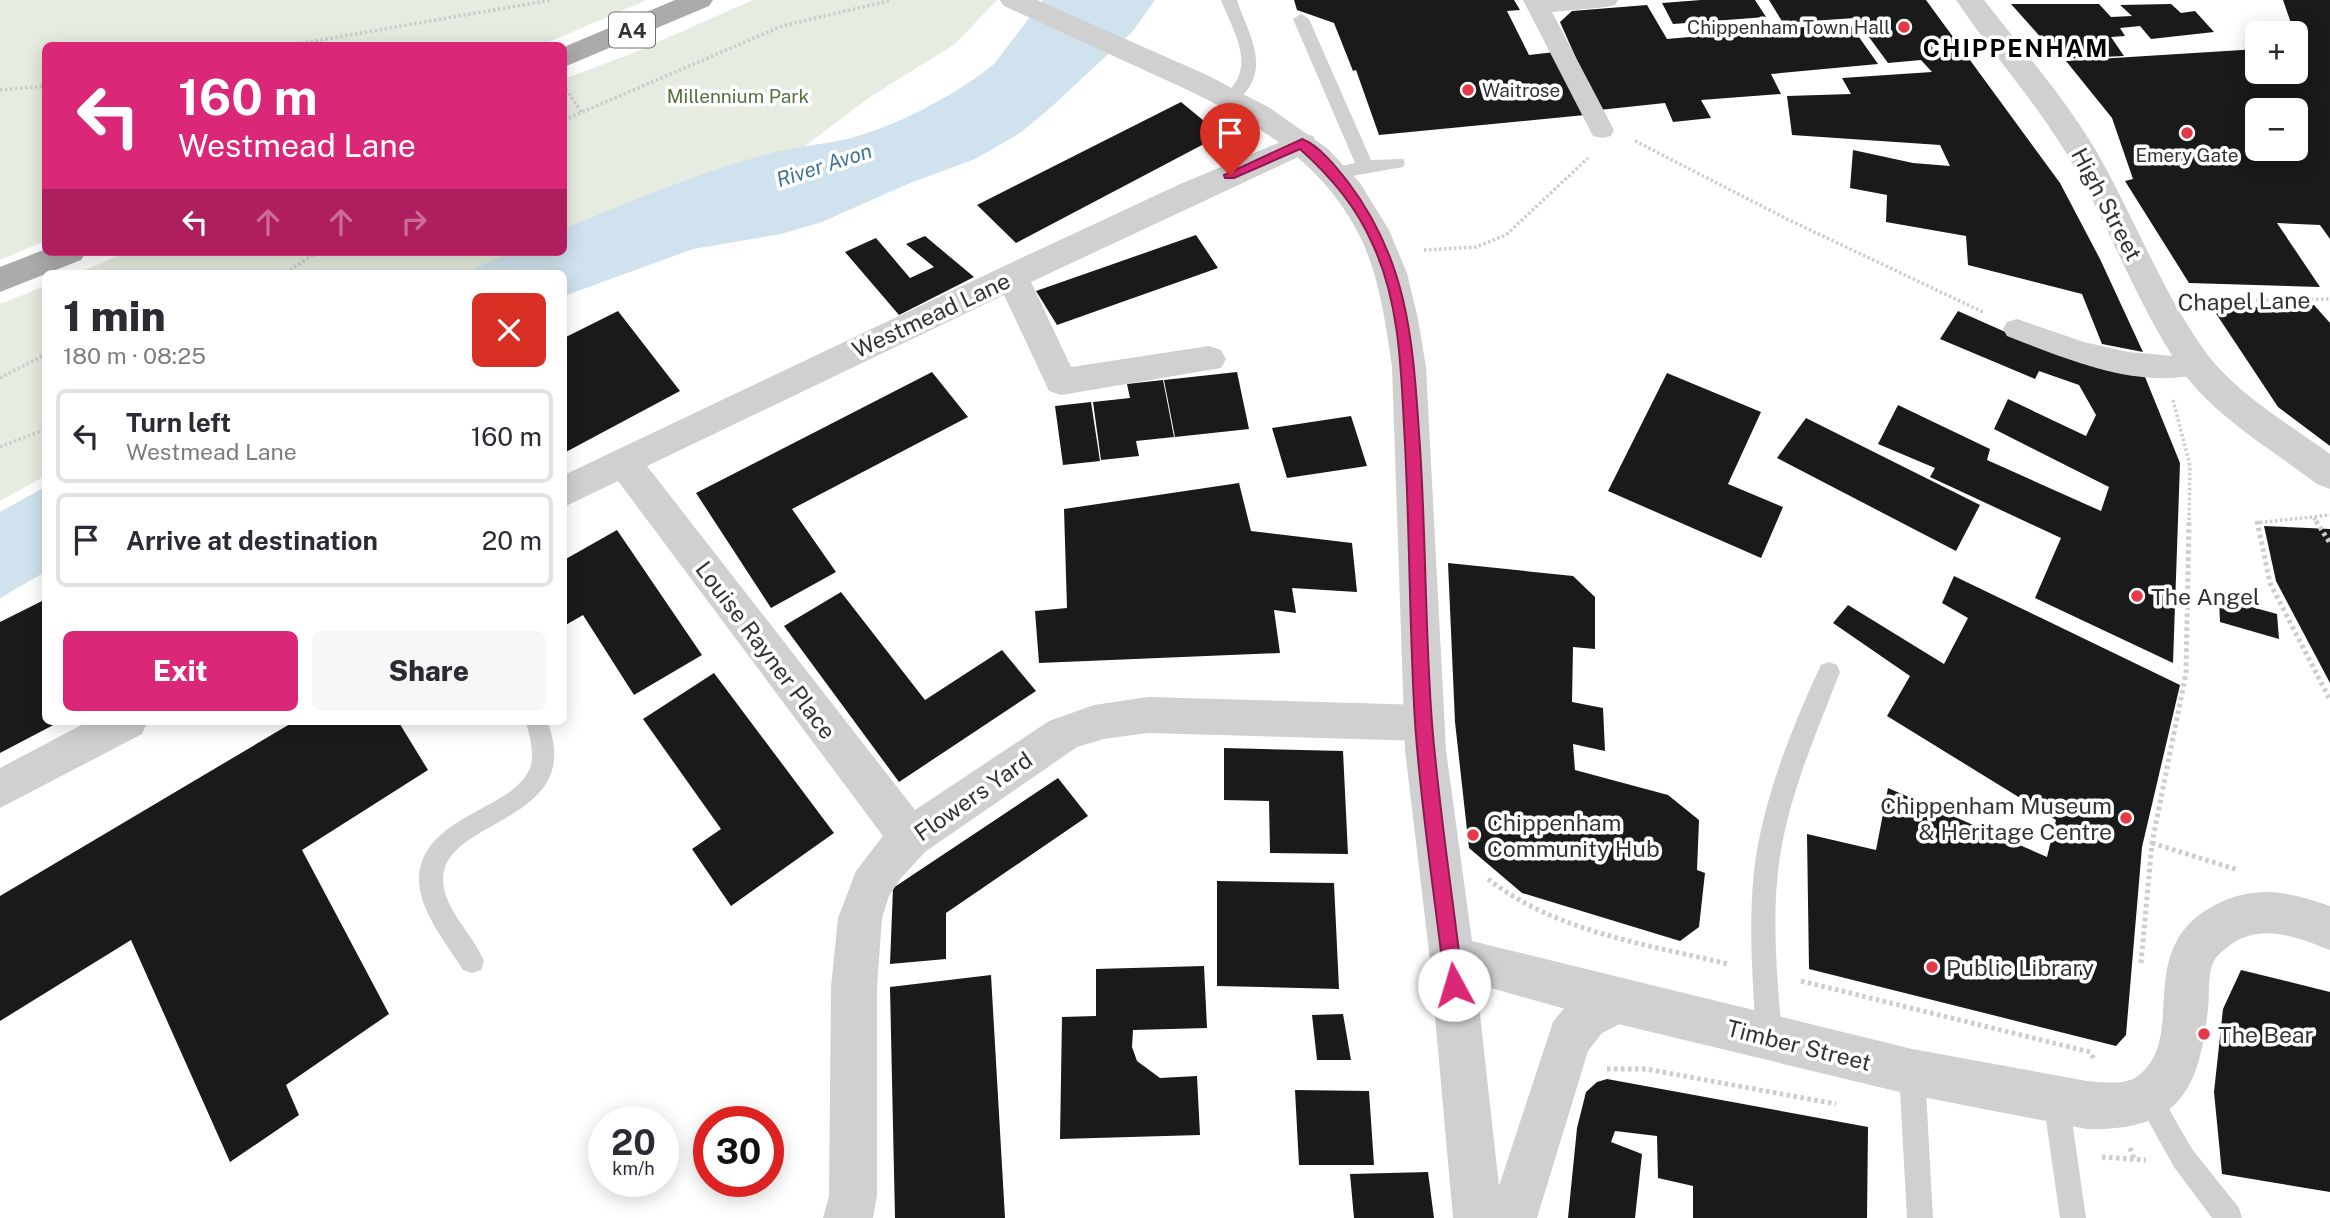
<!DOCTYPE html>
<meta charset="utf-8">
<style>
body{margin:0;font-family:"Public Sans",sans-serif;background:#f7f7f7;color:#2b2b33;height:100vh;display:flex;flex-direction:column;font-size:26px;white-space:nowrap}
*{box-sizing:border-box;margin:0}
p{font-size:23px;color:#7c7c81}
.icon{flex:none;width:38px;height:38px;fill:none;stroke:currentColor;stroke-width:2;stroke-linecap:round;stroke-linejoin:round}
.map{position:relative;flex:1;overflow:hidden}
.panel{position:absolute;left:42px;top:270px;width:525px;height:455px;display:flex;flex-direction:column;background:#fff;border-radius:10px;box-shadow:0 4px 18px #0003}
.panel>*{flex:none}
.banner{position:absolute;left:42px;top:42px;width:525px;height:214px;border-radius:10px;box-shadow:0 4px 18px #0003;background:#db2777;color:#fff;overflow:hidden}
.buttons{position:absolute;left:2245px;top:21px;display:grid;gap:14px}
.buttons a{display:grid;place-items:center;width:63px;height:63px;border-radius:10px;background:#fff;box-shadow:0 4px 18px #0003;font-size:35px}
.speed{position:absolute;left:588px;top:1106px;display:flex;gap:14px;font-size:35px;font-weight:700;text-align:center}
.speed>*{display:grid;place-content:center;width:91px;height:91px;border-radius:50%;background:#fff;box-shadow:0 4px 18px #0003;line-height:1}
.speed small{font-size:18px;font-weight:400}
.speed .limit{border:10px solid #d22;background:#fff;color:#111}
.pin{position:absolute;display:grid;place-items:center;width:60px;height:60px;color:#fff;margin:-72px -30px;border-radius:50% 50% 50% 0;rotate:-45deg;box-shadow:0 0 7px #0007}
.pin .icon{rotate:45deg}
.me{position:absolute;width:77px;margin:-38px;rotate:354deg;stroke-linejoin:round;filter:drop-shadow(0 0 5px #0008)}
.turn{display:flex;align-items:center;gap:24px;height:147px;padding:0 21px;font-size:32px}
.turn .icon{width:91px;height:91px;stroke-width:2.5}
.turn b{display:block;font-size:49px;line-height:60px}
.lanes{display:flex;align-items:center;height:66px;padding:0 21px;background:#0003;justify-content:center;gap:35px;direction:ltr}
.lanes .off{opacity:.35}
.round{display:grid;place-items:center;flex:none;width:74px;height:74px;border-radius:10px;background:#f7f7f7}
.summary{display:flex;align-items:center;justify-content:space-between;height:119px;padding:0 21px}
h1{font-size:42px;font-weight:800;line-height:52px}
.primary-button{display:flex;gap:14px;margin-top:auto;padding:14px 21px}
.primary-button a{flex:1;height:80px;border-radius:10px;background:#db2777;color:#fff;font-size:28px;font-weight:800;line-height:80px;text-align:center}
.primary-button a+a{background:#f7f7f7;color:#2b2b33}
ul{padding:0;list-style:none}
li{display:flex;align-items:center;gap:21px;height:94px;margin:0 14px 10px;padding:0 7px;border:4px solid #e1e1e2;border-radius:10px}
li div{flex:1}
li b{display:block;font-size:26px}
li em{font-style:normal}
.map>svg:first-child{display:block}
</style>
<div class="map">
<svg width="2330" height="1218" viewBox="0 0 2330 1218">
<rect width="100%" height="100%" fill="#fff"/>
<!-- green -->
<path fill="#e6ecdf" d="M0,0H647L542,45L46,46L45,241L0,260Z
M753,0H997L955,44L870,97L776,168L564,236V79L633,53Z
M128,252H521L464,273H77Z
M45,286V476L0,501V304Z"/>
<!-- water -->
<path fill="#cfe2ee" d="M1043,0H1155L1133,31L1048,110L1020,133L975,159L910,183L822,222L781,234L693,249L564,296V273H465L511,252H564V229C629,202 695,174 764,155C791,147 820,145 847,139C895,127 956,95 994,64Z
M45,487V572L0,598V512Z"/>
<!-- building -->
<path fill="#1a1a1a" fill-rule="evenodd" d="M1294,0H1514L1520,10L1507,11L1529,55L1555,52L1585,115L1379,135L1356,70L1353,71L1334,23L1297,10Z
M1701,0H1755L1766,17L1673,24L1662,3Z
M1769,0H1926L2060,183L2100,259L2143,352L2102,344L2082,294L1968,265L1966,236L1886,222L1887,195L1850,188L1853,150L1913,163L1950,166L1940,145L1792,135L1787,96L1851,94L1842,78L1932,72L1921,60L1888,63L1855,18L1783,23Z
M2283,0H2330V239L2320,225L2277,223L2320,287L2189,283L2125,181L2133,179L2112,118L2066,61L2258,49V72H2296V46H2299ZM2258,110H2296V149H2258Z
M2011,4H2099L2111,17L2132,16L2120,5L2171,4L2181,13L2195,11L2214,32L2151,39L2140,26L2120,28L2125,36L2111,37L2124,56L2060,59Z
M1647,5L1667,39L1849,23L1878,64L1771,74L1781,94L1701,100L1711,118L1673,122L1665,103L1599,110L1560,22L1572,11Z
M1181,102L1221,135L1016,243L977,205Z
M1196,235L1218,268L1057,325L1036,291Z
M925,236L974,277L899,315L845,252L876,238L910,278L934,267L906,244Z
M2314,305L2330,323V446L2278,407L2213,309Z
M618,311L680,391L564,453V338Z
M1958,311L2019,338L2143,372L2180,463L2173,663L2035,598L2061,538L1930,477L1935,468L1878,444L1898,405L1990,449L1987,460L2101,511L2109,487L1994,429L2008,399L2086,436L2096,415L2079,385L2039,371L2035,379L1940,339Z
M932,372L968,417L792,509L836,572L771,608L696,493Z
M1237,372L1249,429L1175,437L1164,380Z
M1667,373L1761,412L1728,484L1783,507L1761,558L1608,491Z
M1163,380L1174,437L1136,441L1139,456L1101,460L1093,402L1130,398L1127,384Z
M1091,402L1100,461L1063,465L1055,406Z
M1351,416L1367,466L1287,478L1272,428Z
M1806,418L1980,505L1956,551L1777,458Z
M1239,483L1251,531L1352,543L1357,592L1292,588L1296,613L1274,610L1280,653L1039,663L1035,611L1067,608L1064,509Z
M2264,526L2330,529V683L2276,581Z
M617,530L702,655L634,695L583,615L564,626V560Z
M1448,563L1573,576L1595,597V649L1573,647L1572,702L1603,708L1605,751L1573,744L1575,770L1668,795L1699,820L1697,870L1705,873L1699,927L1680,941L1522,893L1469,848L1455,722Z
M1954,576L2180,685L2142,847L2126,1035L2116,1046L1809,969L1807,834L1876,850L1888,788L2047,857L2056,820L1887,716L1910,676L1833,623L1848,605L1944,664L1968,618L1942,603Z
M841,592L925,700L1002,650L1036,691L899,782L784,626Z
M2219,598L2277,614L2279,639L2220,622Z
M46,599V721H61L0,753V622Z
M714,673L834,833L731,906L692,849L721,829L643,719Z
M295,721H398L428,770L302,850L389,1014L286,1085L299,1115L230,1162L131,940L0,1021V896Z
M1224,748L1343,751L1348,854L1270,853L1269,801L1224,800Z
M1058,778L1088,816L946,913V959L890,964L893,888Z
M1217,881L1334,883L1339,989L1217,986Z
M1204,966L1207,1028L1133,1030L1132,1047L1137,1061L1160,1078L1197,1076L1200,1135L1060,1139L1062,1017L1096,1016V969Z
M2241,970L2330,992V1192L2222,1174L2214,1092L2223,1009Z
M991,975L1005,1218H895L890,987Z
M1343,1014L1351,1060H1317L1312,1015Z
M1607,1079L1868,1127L1867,1218H1693V1186L1658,1178L1657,1136L1615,1131L1611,1142L1642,1154L1635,1218H1568L1577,1128L1586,1092L1597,1082Z
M1295,1090L1369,1091L1374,1165H1299Z
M1428,1172L1434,1218H1354L1350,1174Z"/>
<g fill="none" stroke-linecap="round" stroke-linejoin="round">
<!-- path-far1 -->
<path stroke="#cdcdcd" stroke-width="3.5" stroke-dasharray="2.5 2.5" stroke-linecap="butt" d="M286,46L551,0
M566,89L582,113
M0,90L46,86
M564,120L782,26L892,0
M1635,141L1787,219L1985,313
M1424,250L1476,247L1506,235L1588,158
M286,273L317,252
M2201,301L2330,299
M0,378L46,354
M2173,400L2190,466L2189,523
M0,447L46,429
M2314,518L2317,523
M2255,523L2330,515"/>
<!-- path -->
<path stroke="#cdcdcd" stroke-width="5" stroke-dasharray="3.5 3.5" stroke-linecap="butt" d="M2257,521L2270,583L2330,700
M2316,521L2330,543
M2152,843L2238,870
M1488,879C1556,932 1646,944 1728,964
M2141,963L2152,843L2186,673L2189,521
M1801,981L2090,1052L2094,1059
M1607,1069H1646L1836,1104
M2130,1148L2135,1161
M2102,1157L2146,1160"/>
<!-- service -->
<path fill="#d0d0d0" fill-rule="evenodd" d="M1221,0H1237C1246,29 1268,60 1248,89C1243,95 1240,101 1232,103L1224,98C1229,90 1236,84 1239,75C1248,51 1229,22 1221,0Z
M1301,14L1309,19L1371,160L1403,159L1405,163L1403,167L1335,179L1329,177L1327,173L1329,169L1355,163L1293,19Z
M1829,662L1837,665L1840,672C1818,729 1793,785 1782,845C1770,908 1777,973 1782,1037L1778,1046L1769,1050L1760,1046L1756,1037C1753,982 1748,927 1754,872C1762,802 1791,729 1821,665Z
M525,721H547C588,824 442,817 443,880C444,910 473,934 484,961L481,970L472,973L463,970C447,944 418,910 419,878C422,815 514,810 530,768C535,756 530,734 525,721Z
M1912,1059L1921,1063L1925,1072L1933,1218H1907L1899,1072L1903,1063Z
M2148,1084L2157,1088L2192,1149L2239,1208L2242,1218H2212L2174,1167L2135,1097L2139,1088Z
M2056,1086L2065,1090L2069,1099L2086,1218H2060L2043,1099L2047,1090Z"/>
<!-- pedestrian -->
<path fill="#d0d0d0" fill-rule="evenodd" d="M1523,0H1618L1615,5L1607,7L1552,12L1614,130L1611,136L1602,138L1593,136Z
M2017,319L2084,342L2128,352L2174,356L2196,353L2206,356L2210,364L2206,372C2142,392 2067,359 2007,336L2003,329L2007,322Z"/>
<!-- minor -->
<path fill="#d0d0d0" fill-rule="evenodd" d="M1956,0H1984C2022,49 2063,96 2095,149C2134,216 2161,291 2207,354C2238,395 2289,424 2330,454V489L2317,484C2274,451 2214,416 2183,372C2135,303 2109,222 2065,151C2032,98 1991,52 1956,0Z
M1302,133L1313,136L1317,143L1313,150L1031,282L1071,367L1209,346L1221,350L1226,359L1221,368L1061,395L1049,391L1004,295L647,466L915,810L1049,721L1094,705L1148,697L1424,705L1438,710L1444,723L1438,736L1424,741L1148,733L1104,739L1077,747L925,852L901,878L889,896L882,918L877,987V1196L873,1218H823L829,1196L831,987L838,918L856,871L883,836L618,481L564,507V475L1000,268L1178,185Z
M89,721H148L142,734L0,808V768Z
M1452,938L1468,944L1474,960L1499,1186L1553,1022L1570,1001L1618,978L1634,985L1641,1001L1634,1017L1602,1033L1588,1051L1537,1218H1453L1430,960L1436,944Z"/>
<!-- tertiary -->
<path fill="#d0d0d0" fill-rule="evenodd" d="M1000,0H1037L1207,75L1270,108L1328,149L1360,183L1389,230L1407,273L1418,319L1426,367L1446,750L1472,941L1912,1049L2087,1081C2102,1082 2127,1086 2139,1075C2189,1035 2131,947 2217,904C2257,884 2290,892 2330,906V950C2297,937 2260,922 2229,946C2224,950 2217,955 2214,961C2207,974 2210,995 2208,1009C2199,1093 2177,1131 2087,1129L1912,1095L1618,1024L1491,988L1452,982L1436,976L1430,960L1405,750L1392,367C1385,320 1379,271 1356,229C1312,146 1226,107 1144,70C1098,49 1051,27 1004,6Z"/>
<!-- primary -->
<path fill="#ababab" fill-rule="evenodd" d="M675,0H713L709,6L564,67V47Z
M46,249V252H86L81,260L0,292V267Z"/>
</g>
<!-- route -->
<path fill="#db2777" stroke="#8e194d" stroke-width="2" d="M1302,139C1319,145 1337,168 1348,182C1411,265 1413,348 1420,447C1426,539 1425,631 1432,723C1439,810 1453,898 1463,985L1461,992L1454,995L1447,992L1445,985C1435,898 1421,810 1415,722C1409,624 1410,525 1404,426C1401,366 1399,301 1373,245C1356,206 1331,177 1300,149L1234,178H1225L1224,175Z"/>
<!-- markers -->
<g fill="#e63946" stroke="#fff" stroke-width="2.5">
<circle cx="1904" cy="27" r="7"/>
<circle cx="1468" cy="90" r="7"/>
<circle cx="2187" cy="133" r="7"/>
<circle cx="2137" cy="596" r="7"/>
<circle cx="2126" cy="818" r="7"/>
<circle cx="1473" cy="835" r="7"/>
<circle cx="1932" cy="967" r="7"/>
<circle cx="2204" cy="1034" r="7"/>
</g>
<g text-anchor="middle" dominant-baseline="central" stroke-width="7" stroke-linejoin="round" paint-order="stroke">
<!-- far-poi labels -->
<g font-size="19" fill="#333" stroke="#fff" text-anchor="end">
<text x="1890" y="27">Chippenham Town Hall</text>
<text x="1482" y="90" text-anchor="start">Waitrose</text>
<text x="2187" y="155" text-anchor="middle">Emery Gate</text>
</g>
<!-- far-park labels -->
<g font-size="19" fill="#56703f" stroke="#fff">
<text x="738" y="96">Millennium Park</text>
</g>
<!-- shield labels -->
<rect fill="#fff" stroke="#707070" stroke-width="2" x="609" y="12.5" width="46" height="35" rx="5"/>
<g font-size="21" font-weight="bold" fill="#333">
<text x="632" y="30">A4</text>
</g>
<!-- far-water labels -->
<g font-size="21" font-style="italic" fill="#3f7597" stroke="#fff">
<text transform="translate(824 165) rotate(-18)">River Avon</text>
</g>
<!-- street labels -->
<g font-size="23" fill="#333" stroke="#fff">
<text transform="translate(2107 204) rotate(62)">High Street</text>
<text transform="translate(2244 301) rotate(-1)">Chapel Lane</text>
<text transform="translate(931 315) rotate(-25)">Westmead Lane</text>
<text transform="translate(766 650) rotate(53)">Louise Rayner Place</text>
<text transform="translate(973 796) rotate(-35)">Flowers Yard</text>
<text transform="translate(1799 1045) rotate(14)">Timber Street</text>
</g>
<!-- poi labels -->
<g font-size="23" fill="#333" stroke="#fff" text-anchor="start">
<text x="2151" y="596">The Angel</text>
<text x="2112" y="805" text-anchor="end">Chippenham Museum<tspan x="2112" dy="26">&amp; Heritage Centre</tspan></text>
<text x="1487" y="822">Chippenham<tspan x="1487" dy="26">Community Hub</tspan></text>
<text x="1946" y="967">Public Library</text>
<text x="2218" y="1034">The Bear</text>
</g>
<!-- far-district labels -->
<g font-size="24" font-weight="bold" letter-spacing="2" fill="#000" stroke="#fff">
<text x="2016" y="48">CHIPPENHAM</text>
</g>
</g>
</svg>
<div class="buttons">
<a>+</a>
<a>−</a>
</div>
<div class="speed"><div>20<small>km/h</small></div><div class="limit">30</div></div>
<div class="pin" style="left:1230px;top:175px;background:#d93025"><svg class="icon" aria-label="arrive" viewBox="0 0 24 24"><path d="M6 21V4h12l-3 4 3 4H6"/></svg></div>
<svg class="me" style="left:1454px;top:985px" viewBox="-20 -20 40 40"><circle r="19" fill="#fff"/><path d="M0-13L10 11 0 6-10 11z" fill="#db2777"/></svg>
<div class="banner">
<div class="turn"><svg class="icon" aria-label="left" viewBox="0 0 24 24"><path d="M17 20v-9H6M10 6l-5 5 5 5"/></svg><div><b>160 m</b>Westmead Lane</div></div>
<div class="lanes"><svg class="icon" aria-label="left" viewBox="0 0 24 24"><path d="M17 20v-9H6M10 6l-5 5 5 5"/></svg><svg class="icon off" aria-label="ahead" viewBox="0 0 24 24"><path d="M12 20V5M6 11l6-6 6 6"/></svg><svg class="icon off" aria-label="ahead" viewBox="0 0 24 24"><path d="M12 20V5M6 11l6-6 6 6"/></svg><svg class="icon off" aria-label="right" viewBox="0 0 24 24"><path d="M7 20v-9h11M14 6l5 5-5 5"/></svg></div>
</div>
<section class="panel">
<div class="summary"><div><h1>1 min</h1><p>180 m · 08:25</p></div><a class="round" style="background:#d93025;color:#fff"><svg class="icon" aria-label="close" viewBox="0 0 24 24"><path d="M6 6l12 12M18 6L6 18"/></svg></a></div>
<ul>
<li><svg class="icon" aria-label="left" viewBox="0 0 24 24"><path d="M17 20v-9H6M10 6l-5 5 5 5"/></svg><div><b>Turn left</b><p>Westmead Lane</p></div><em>160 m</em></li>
<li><svg class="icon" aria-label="arrive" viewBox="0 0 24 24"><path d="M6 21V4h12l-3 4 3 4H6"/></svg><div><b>Arrive at destination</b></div><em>20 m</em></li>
</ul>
<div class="primary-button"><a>Exit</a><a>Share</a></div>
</section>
</div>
